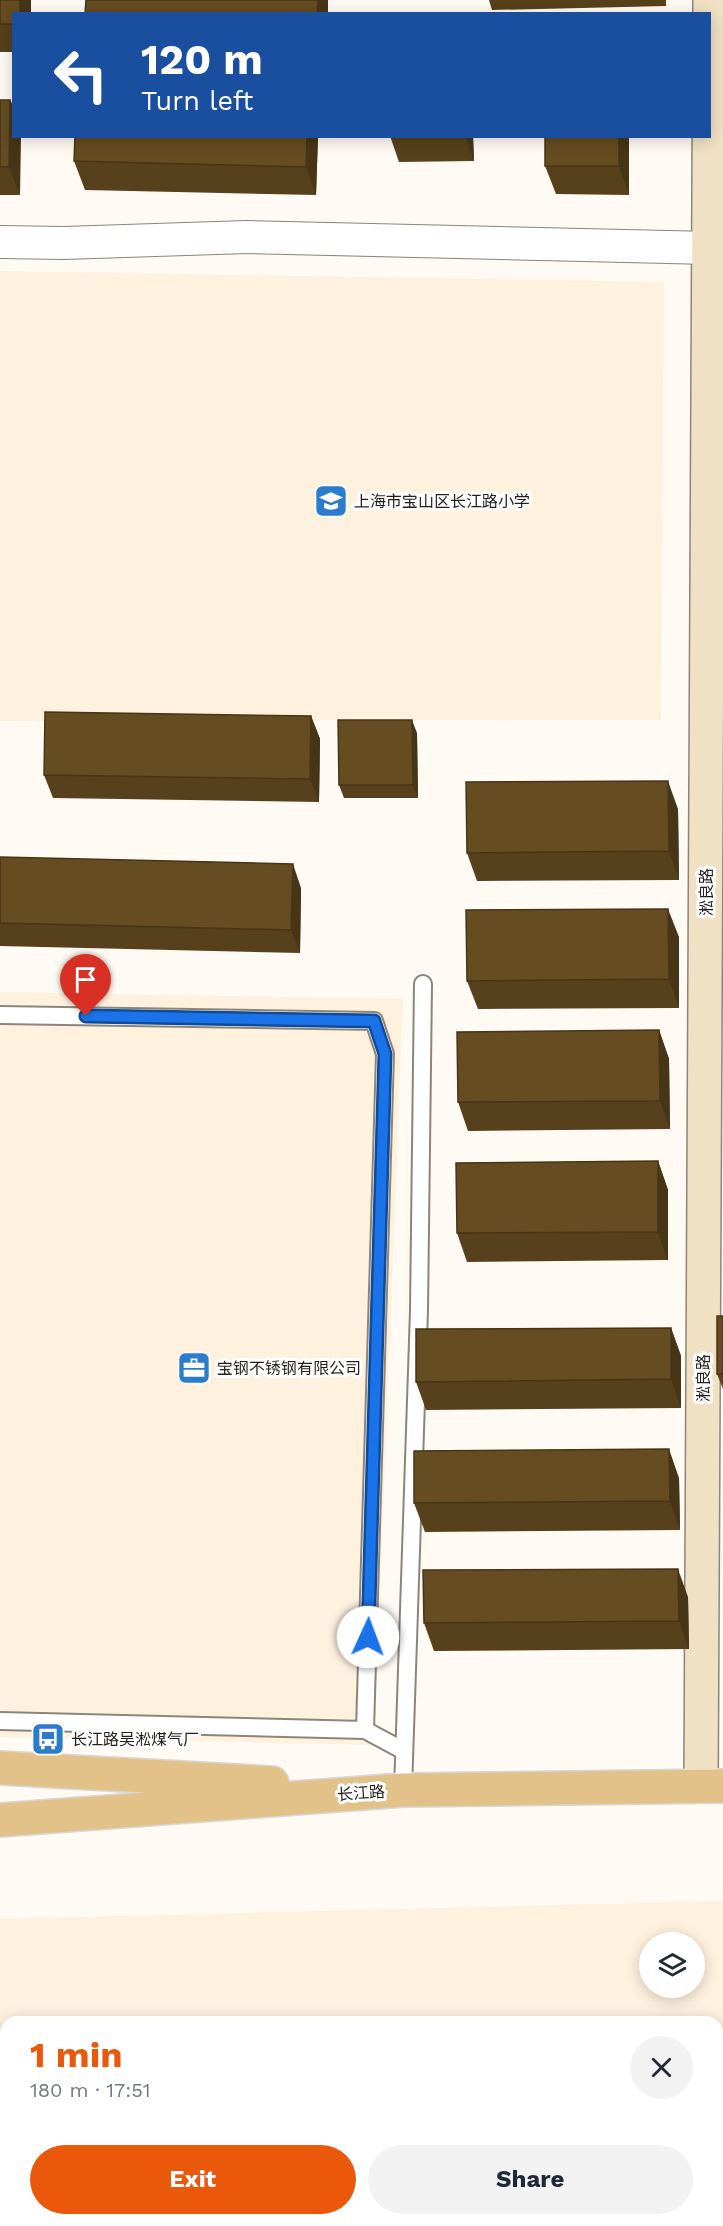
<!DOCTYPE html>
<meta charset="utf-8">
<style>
body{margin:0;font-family:"Work Sans","Noto Sans SC",sans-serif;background:#f2f2f3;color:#1f2937;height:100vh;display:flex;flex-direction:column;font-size:22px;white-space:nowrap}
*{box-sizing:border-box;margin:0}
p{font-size:20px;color:#747a83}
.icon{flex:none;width:33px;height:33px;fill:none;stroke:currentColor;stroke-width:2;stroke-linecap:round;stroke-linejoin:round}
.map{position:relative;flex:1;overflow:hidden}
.panel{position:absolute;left:0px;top:2016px;width:723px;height:210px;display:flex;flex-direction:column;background:#fff;border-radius:18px 18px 0 0;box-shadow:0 3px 15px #0003}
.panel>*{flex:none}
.hud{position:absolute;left:12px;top:12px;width:699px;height:126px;border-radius:0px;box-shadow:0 3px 15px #0003;background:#1a4fa0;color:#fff;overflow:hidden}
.fabs{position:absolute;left:639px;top:1932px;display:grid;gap:12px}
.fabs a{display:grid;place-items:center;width:66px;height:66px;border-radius:50%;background:#fff;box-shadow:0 3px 15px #0003;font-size:30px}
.pin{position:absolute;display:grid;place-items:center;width:51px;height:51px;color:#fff;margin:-62px -26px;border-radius:50% 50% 50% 0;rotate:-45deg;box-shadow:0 0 6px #0007}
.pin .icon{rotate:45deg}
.me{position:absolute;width:66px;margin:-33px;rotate:2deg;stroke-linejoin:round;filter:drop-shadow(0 0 4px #0008)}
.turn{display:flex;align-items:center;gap:21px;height:126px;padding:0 30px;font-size:27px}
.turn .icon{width:78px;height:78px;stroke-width:2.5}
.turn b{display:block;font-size:42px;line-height:51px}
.round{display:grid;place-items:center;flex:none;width:63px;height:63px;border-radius:32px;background:#f2f2f3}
.summary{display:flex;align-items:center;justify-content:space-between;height:102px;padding:0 30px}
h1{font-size:36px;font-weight:700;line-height:45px;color:#ea580c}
.primary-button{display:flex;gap:12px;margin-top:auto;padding:12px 30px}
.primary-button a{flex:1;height:69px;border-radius:36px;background:#ea580c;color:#fff;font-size:24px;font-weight:700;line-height:69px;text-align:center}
.primary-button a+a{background:#f2f2f3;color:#1f2937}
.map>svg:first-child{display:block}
</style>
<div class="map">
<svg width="723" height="2226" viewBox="0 0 723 2226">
<rect width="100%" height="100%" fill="#fffaf3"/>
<!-- built -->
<path fill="#fef1de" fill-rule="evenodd" d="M0,271L664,282L661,720L0,721Z
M0,992L403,999L374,1745L0,1737Z
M723,1901V2226H0V1919ZM650,1942H694V1988H650ZM6,2022H717V2220H6Z"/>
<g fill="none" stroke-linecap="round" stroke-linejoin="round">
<defs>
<path id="lane" d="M0,1015L374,1021L385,1054L365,1730L404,1751
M0,1721L365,1730
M403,1790L419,1311L423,984
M717,2148H723
M0,2153H6
M105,2226V2220"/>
<path id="street" d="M0,242L64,243L247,237L710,248"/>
<path id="secondary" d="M701,1785L710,0"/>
<path id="primary" d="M0,1768L272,1783
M0,1820L403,1790L723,1786"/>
</defs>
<!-- lane casing -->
<use href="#lane" stroke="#8c857a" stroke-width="20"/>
<!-- street casing -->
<use href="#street" stroke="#8c857a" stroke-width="34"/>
<!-- secondary casing -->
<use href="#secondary" stroke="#8c857a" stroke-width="36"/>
<!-- primary casing -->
<use href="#primary" stroke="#d7d7d6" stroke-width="36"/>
<!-- lane -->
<use href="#lane" stroke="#fff" stroke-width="16"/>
<!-- street -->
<use href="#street" stroke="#fff" stroke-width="32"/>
<!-- secondary -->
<use href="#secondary" stroke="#f0e1c4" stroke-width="33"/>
<!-- primary -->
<use href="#primary" stroke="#e2c289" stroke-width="33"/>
</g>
<!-- wall -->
<path fill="#57411c" d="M0,0H31V14H14V52H0Z
M489,0H666V6L492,10Z
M0,100H10L14,108V136L20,195H0Z
M75,136H318L316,195L85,190L74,161Z
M390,136H473L474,161L399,162Z
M629,136V195L556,194L545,166Z
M311,716L320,739L319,802L53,798L44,775Z
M417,733L418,798H344L339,785Z
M678,809L679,880L477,881L467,853Z
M0,857L301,888L300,953L0,946Z
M679,937V1008L478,1009L467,981Z
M659,1030L669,1059L670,1129L468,1131L458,1102Z
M658,1161L668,1190V1260L467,1262L457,1233Z
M671,1328L681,1356V1408L426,1410L416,1382Z
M717,1374H723V1389Z
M679,1478L680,1530L425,1532L414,1503Z
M688,1597L689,1649L434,1651L424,1623Z"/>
<!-- shaded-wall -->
<path fill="#473517" d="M20,0H31V14H20Z
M318,0H328V14H317Z
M10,100L14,108V136H21L20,195L9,167Z
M307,136H318L316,195L306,167Z
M465,136H473L474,161Z
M619,136H629V195L619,166Z
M311,716L320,739L319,802L310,779Z
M412,720L417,733L418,798L413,785Z
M668,781L678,809L679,880L669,851Z
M293,864L301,888L300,953L291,930Z
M668,909L679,937V1008L669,979Z
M659,1030L669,1059L670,1129L660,1101Z
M658,1161L668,1190V1260L658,1232Z
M671,1328L681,1356V1408L671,1379Z
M669,1449L679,1478L680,1530L670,1501Z
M678,1569L688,1597L689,1649L679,1621Z"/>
<!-- building -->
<path fill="#654c21" stroke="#473517" stroke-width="1.5" d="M0,0H20V14H14V24H0Z
M86,0H318L317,14H85Z
M0,100H10L9,167H0Z
M75,136H307L306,167L74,161Z
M545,136H619V166H545Z
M45,712L311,716L310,779L44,775Z
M338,720H412L413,785H339Z
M668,781L669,851L467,853L466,782Z
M0,857L293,864L291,930L0,923Z
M668,909L669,979L467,981L466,910Z
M659,1030L660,1101L458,1102L457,1032Z
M658,1161V1232L457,1233L456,1163Z
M717,1316H723V1374H717Z
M671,1328V1379L416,1382V1329Z
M669,1449L670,1501L414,1503V1451Z
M678,1569L679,1621L424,1623L423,1570Z"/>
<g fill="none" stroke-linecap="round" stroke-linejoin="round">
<defs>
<path id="route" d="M86,1016L374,1021L385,1054L368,1637"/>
</defs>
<!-- route casing -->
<use href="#route" stroke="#114b97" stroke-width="15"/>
<!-- route -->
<use href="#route" stroke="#1a73e8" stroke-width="10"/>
</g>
<!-- icons -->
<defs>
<symbol id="school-square" viewBox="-11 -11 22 22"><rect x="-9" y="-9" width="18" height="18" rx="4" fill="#2b7dcc" stroke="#fff"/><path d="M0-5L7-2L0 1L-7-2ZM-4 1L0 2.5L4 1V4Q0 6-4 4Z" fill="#fff"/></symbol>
<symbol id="office-square" viewBox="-11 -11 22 22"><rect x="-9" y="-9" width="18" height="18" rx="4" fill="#2b7dcc" stroke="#fff"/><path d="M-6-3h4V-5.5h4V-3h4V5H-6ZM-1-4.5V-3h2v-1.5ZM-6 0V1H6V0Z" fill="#fff"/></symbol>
<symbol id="bus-square" viewBox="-11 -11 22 22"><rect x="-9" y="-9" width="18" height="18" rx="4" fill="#2b7dcc" stroke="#fff"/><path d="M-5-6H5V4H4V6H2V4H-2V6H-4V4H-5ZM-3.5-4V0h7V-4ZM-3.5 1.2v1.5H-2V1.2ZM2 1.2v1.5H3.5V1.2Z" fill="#fff"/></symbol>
</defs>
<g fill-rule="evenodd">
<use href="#school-square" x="312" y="482" width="38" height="38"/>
<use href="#office-square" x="175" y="1349" width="38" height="38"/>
<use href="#bus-square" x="29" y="1720" width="38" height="38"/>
</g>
<g text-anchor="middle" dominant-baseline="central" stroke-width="6" stroke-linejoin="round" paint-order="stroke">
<!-- poi labels -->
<g font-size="16" fill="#221f1b" stroke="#fff" text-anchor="start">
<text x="354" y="501">上海市宝山区长江路小学</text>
<text x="217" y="1368">宝钢不锈钢有限公司</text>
<text x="71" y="1739">长江路吴淞煤气厂</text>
</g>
<!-- street labels -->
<g font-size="16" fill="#221f1b" stroke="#fff">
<text transform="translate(706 892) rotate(-90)">淞良路</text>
<text transform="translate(703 1378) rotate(-90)">淞良路</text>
<text transform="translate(361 1793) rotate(-4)">长江路</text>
</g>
</g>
</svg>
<div class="fabs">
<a><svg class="icon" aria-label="layers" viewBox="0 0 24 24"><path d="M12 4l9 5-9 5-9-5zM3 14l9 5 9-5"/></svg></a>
</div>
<div class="pin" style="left:86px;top:1016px;background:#d93025"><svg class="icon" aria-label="arrive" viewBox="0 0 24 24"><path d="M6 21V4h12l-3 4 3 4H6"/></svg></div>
<svg class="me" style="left:368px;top:1637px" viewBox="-20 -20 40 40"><circle r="19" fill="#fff"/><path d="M0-13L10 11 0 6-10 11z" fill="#1a73e8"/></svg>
<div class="hud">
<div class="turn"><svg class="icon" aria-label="left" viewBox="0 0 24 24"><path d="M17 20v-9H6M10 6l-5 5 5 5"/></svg><div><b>120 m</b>Turn left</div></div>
</div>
<section class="panel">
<div class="summary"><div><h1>1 min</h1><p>180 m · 17:51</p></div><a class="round"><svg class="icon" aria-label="close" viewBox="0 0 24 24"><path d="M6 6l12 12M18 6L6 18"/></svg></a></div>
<div class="primary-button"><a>Exit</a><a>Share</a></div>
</section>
</div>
